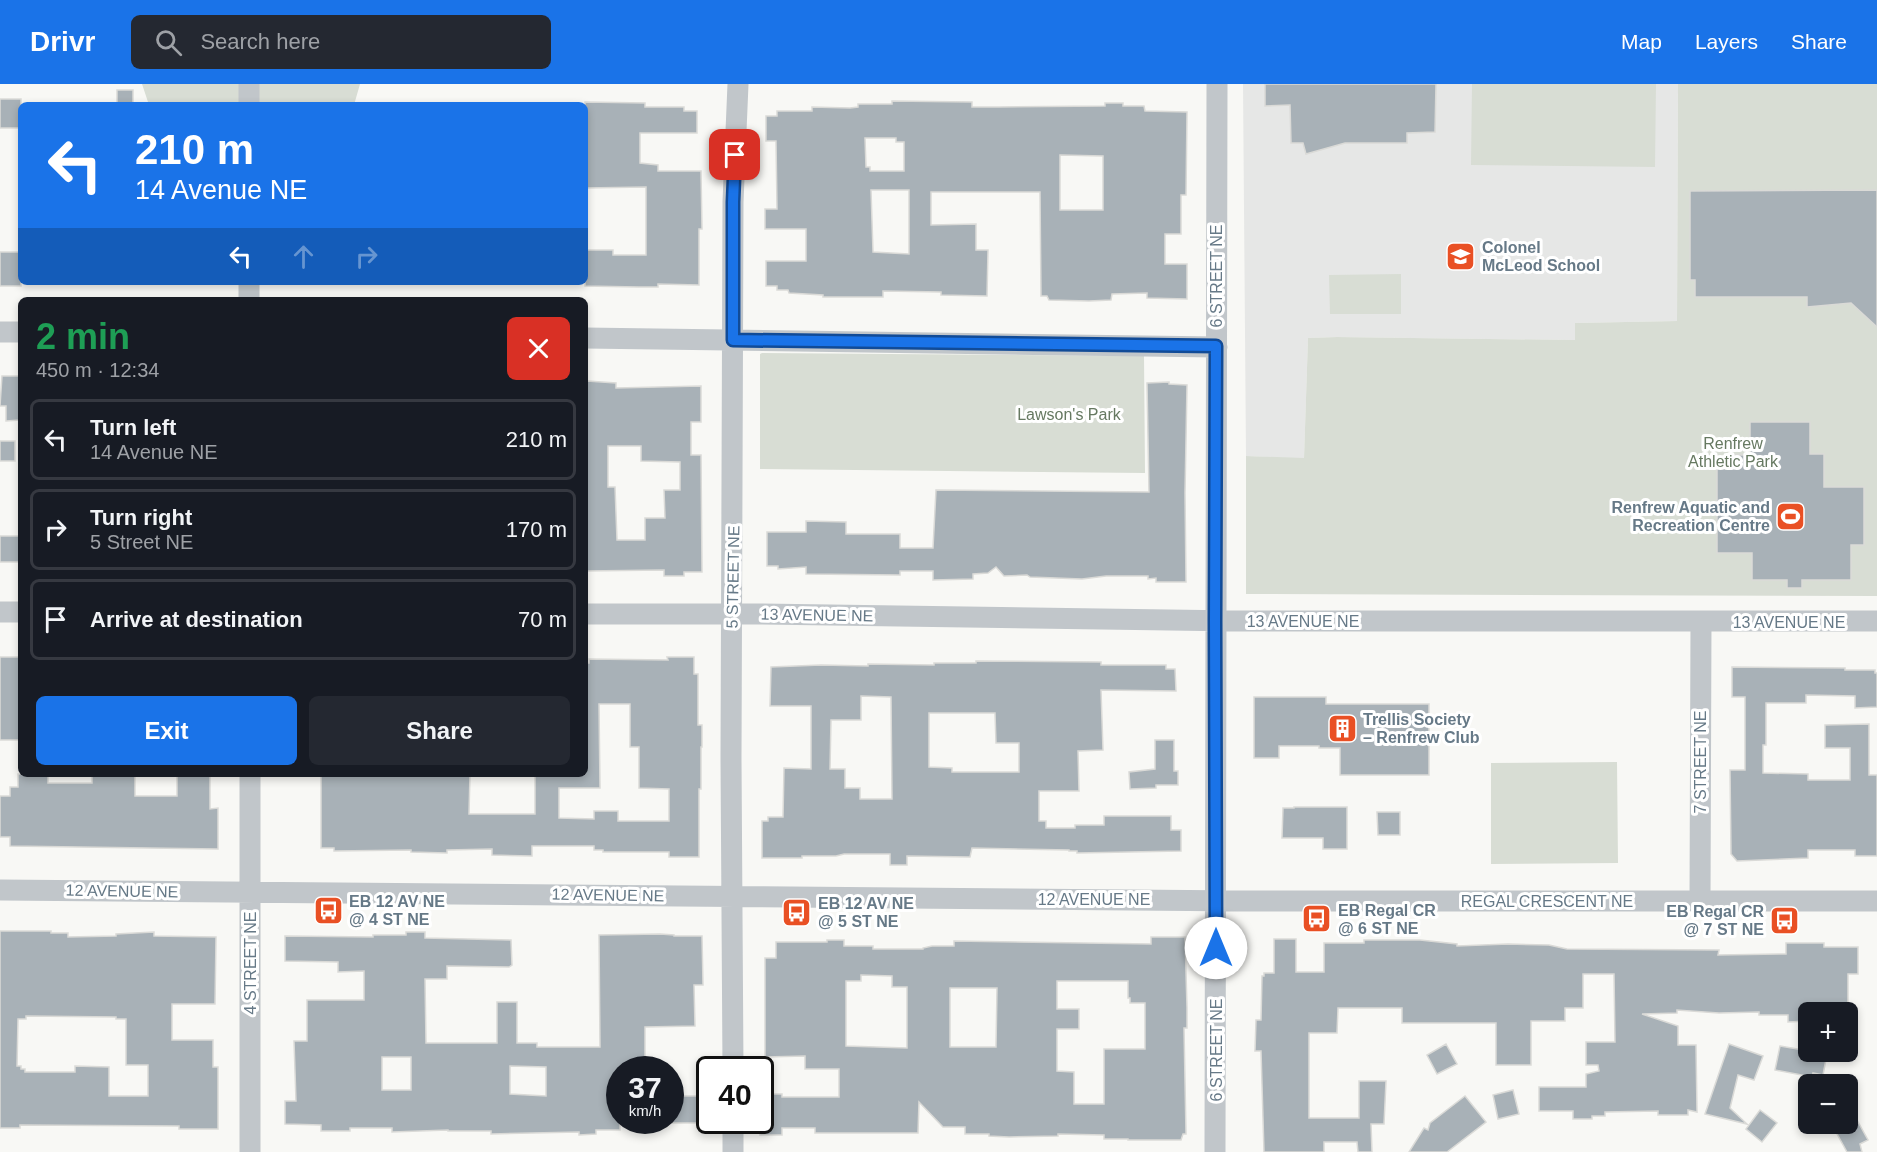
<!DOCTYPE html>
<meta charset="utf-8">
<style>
body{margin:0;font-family:Arial,sans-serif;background:#242831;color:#f1f3f6;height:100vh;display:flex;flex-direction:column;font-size:22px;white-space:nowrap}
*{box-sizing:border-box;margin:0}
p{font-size:20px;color:#9ea1a6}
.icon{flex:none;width:33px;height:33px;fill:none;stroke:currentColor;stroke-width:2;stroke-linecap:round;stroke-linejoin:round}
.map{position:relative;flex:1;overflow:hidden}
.sheet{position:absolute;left:18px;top:213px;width:570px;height:480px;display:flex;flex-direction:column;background:#171b24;border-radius:9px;box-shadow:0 3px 9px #0003}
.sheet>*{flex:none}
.top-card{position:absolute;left:18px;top:18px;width:570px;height:183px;border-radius:9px;box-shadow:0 3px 9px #0003;background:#1a73e8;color:#fff;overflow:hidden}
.fabs{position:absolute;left:1798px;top:918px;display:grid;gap:12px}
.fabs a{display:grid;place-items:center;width:60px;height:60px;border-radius:9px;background:#171b24;box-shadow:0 3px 9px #0003;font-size:30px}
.speed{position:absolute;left:606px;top:972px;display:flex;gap:12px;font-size:30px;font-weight:700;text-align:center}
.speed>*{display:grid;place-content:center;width:78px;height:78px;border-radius:50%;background:#171b24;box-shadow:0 3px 9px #0003;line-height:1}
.speed small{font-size:15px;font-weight:400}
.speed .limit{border:3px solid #111;border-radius:9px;background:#fff;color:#111}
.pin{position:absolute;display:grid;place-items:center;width:51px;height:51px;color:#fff;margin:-26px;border-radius:12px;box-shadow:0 3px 9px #0006}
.me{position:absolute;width:66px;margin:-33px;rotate:0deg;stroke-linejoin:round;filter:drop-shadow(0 0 4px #0008)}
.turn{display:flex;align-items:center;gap:21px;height:126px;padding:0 18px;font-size:27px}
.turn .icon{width:78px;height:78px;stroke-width:2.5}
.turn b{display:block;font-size:42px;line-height:51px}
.lanes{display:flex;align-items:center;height:57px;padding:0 18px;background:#0003;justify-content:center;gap:30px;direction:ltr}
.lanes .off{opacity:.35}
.round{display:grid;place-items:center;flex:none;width:63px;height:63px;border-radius:9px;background:#242831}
.head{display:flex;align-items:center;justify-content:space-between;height:102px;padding:0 18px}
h1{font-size:36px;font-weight:700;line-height:45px;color:#1e9e55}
.action{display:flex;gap:12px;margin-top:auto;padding:12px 18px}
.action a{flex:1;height:69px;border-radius:9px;background:#1a73e8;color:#fff;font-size:24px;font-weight:700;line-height:69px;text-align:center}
.action a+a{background:#242831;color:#f1f3f6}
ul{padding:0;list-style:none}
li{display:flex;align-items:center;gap:18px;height:81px;margin:0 12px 9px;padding:0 6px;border:3px solid #363941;border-radius:9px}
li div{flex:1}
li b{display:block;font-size:22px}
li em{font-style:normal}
header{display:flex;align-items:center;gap:36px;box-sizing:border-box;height:84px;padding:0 30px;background:#1a73e8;color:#fff}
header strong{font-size:28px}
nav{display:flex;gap:33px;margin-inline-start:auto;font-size:21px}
.search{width:420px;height:54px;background:#242831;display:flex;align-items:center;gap:15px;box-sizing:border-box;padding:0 21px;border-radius:9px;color:#9ea1a6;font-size:22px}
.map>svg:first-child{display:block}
</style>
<header>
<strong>Drivr</strong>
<div class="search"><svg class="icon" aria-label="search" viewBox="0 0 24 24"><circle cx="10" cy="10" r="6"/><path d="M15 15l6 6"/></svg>Search here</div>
<nav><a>Map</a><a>Layers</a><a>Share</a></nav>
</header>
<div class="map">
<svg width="1877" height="1068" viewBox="0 0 1877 1068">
<rect width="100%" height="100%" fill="#f8f8f5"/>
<!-- built -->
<path fill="#e6e7e6" d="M1243,0H1678L1677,237L1575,239V256L1337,253L1308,254L1304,375L1246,372Z"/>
<!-- green -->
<path fill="#d8ddd4" d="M142,0H360L354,21H149Z
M1472,0H1656L1655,83L1471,81Z
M1678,0H1877V512L1246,510V372L1304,374L1308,254L1337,253L1575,256V239L1677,237Z
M1401,190V230H1330L1329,191Z
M762,269L1144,272L1145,389L760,385V270Z
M1617,678L1618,779L1491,780V679Z"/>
<!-- building -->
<path fill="#a8b1b7" stroke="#dadad7" stroke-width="1.5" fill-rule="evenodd" d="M1265,0H1436L1435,48L1407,49V59H1345L1306,70L1303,59H1291L1290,21L1265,22Z
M117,6H133V21H117Z
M0,15H21V44H0Z
M892,17L972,18V23H999L1105,22V19H1123V22H1144L1145,27L1187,28L1186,111H1181V150H1165V180H1187V215L1147,214V209L1112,210L1111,216L1089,217L1049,216L1047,212H1041L1040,108H931V141L976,140V166H988L987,212L941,211V208L883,207V213H823V211L789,209L788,206H777V202H766V177H806V145H765V125H777L776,57H766V32H777V27H812V23L850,24L858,23V20H892ZM865,54H896V58H904V87H870V83H866ZM1060,71L1103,72V126H1060ZM871,106H909V170L873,168Z
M585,18L645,19V23H684V27H697V49H640V79L658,81V87H701L702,145H699V201L658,200V203H639L585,202V166H613V171H646V103L585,104Z
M1877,106V243L1851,219L1807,223V213H1695V196H1690V107Z
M0,168H21V202H0Z
M2,292H20V336L6,337V322H0Z
M587,297L616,299V304L701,302V338H691V371H701L702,488H684V492H664V486L585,487ZM608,362H641V377L680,378V406H664L665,434H645V456H617L615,403H608Z
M1169,298V300L1187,301L1185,409L1186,498H1156V494L1148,495V492H1106L1082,495L1030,493L1027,491L1004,492L996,483L988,489L973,490V495L933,496V487H900V491L806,490V483L778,485V482H767V448H806V437L846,438V450H900V464H933L936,406L1149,408L1147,299Z
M1750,338H1810V370H1824V403H1864V461H1851V496H1802V504H1787V496H1752V469H1717V379H1732V371H1750Z
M0,357H15V377H0Z
M0,452H19V478H0Z
M0,573H21V656H0Z
M667,573H694V590H698V641H702V663H701V705H699V773H669V768H603V766H594V762H532V772L492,771V765L447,766V769L411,768V766L334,767V764H321V690H470L469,730H535V690H585V579H589V575L668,576ZM599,620H630V663H639V704L669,705V737H618V727H594V735L559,734V704H600Z
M976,577L1101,578V581H1166V585H1175L1176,607L1101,606L1103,666L1078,667L1079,707H1039V737H1046V744H1075V741H1104V732H1171V746H1181V767L1077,769V767H1069V766L972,764L970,773L907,772V781H890V770H844L836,772H802V774H762V737H768V733H783L784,684L811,685V622H770L771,583L821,581L868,582V580L934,581V579H976ZM861,612L891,613L892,715H860V704H845V685H830L831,636H861ZM929,629H995L996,659H1019V688H952V684L929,683Z
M1732,583L1845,584V586H1875V589H1877V623L1855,624V612L1806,611V619H1766V661H1763V689L1808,690V696H1850V664H1825V641L1869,640V691H1877V772H1855V766H1808V774L1737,777L1731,770L1730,686H1745V613H1732Z
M1254,613H1326V620H1429V691H1340V664H1319V662H1279V674H1254Z
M1155,656H1174V687H1178V701H1156V704L1130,705L1129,688L1155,685Z
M18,690H48V699H92V690H135V712H177V690H210V725L218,724V765L10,762V753H0V712H10V703H18Z
M1294,723H1347V765H1323V754H1282L1283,724H1294Z
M1377,728H1400V751H1378Z
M0,847H51V849H68V853L116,852V850L154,848V852L216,853L215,920H172V956H213V983H218V1045H179V1042L20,1041V1044H0ZM26,932L116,933V935H126V981H148V1012H109V983L75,982V988H25V985H21V982H17L18,935H26Z
M406,848H425V854L511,856L512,881L509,883L447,882V895H425L426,959H497V918H517V959H537V963H600L599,851L660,850L674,851V852H702L703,901H694L695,942L645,943V982H628V986H620V1046H596V1050L579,1051V1048L491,1050V1047H448V1046L392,1048V1044H350V1047H321V1041L285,1040V1017H296L294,957H307V916H364V887L338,888V878L285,877V852L373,853V851H406ZM382,973H411V1006H382ZM510,982L546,983V1012L510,1010Z
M1151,853H1185L1187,924V944H1184L1186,1050H1183L1181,1056H1128V1055H1104V1051L1058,1050V1052L1009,1053L989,1052V1050H965V1043H943L919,1018L918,1049H815V1044H782V1051H760L761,1010H782V1013H839V985H805V972L765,973V874H776V858H827V856H844V862H873V865H923V864L932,862H954V857L1151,860ZM861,891L892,892V903H907V964L846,962V897H861ZM1057,897H1128V914H1130V919H1145V965H1104V1020H1074V988L1057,987V945H1079V925H1057ZM950,904H997L996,963H950Z
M1274,855H1296V888H1324V859H1364V856H1420L1457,860V862L1508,860L1549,861L1567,865L1719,866L1718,871L1786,870V859H1824V863H1858V890H1848V928H1809V937L1788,938V931H1759V928L1719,929L1677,926V929L1642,930L1678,942V961H1696L1697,1028L1688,1026V1031H1658V1027L1605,1028V1032H1592V1035H1573V1027H1539V1003H1586V990L1599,987L1598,981H1586V958H1615L1614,890H1583V924H1565V937H1531V981H1496V939H1402V924H1338L1337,949H1309V1034H1359V997H1386L1384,1040H1371L1372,1068H1358L1357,1058H1324V1068H1264L1261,967H1255L1256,936H1261L1262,892H1264V889H1274Z
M1446,960L1457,980L1437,990L1427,971Z
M1729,960L1763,972L1754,996L1738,991L1730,1024L1747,1040L1705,1030Z
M1780,962L1827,970L1823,991L1813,989L1812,993L1775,986Z
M1513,1006L1519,1030L1498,1035L1493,1011Z
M670,1012H699L698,1039H670Z
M1465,1012L1486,1038L1447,1068H1409L1424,1044L1428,1046L1430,1039Z
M1760,1026L1777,1039L1762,1058L1746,1045Z
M1857,1036L1868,1056L1860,1060L1862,1068H1847L1836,1048Z"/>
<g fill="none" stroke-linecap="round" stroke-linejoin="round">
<!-- minor -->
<path stroke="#c1c6ca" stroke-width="21" d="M249,21V0
M249,198V216
M0,248H21
M585,254L1217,263
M0,528H21
M585,530H757L1237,537H1877
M0,806L1245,817H1877
M1700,817L1701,538
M733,986L731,674L733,118L738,0
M733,1036V1068
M250,1068V690
M1215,1068L1217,0"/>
</g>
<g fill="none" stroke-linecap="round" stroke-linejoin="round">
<defs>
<path id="route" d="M735,71L733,118V256L1216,262L1215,536L1216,864"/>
</defs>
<!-- route casing -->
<use href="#route" stroke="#114b97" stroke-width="15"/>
<!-- route -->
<use href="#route" stroke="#1a73e8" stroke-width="10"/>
</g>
<!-- icons -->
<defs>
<symbol id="school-square" viewBox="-11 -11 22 22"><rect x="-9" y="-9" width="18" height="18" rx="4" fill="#e95024" stroke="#fff"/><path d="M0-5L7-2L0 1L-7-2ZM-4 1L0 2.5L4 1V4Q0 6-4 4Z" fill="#fff"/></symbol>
<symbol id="stadium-square" viewBox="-11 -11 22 22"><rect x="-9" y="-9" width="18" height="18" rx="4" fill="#e95024" stroke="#fff"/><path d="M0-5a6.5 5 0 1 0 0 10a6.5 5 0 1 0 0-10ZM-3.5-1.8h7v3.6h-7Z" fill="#fff"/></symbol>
<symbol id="building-square" viewBox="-11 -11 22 22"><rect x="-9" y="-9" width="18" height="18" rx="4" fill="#e95024" stroke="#fff"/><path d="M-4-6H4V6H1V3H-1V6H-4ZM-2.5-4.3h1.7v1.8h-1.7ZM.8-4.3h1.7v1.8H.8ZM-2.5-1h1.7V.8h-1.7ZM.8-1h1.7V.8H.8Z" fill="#fff"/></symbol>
<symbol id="bus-square" viewBox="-11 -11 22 22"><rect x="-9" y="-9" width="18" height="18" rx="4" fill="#e95024" stroke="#fff"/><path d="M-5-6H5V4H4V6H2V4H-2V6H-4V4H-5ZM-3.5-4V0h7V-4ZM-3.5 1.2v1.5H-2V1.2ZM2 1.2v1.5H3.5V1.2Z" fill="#fff"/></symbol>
</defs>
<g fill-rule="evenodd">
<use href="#school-square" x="1444" y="156" width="33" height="33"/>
<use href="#stadium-square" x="1774" y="416" width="33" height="33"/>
<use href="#building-square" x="1326" y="628" width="33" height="33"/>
<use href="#bus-square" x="312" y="810" width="33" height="33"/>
<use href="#bus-square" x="780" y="812" width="33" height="33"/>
<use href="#bus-square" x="1300" y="818" width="33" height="33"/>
<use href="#bus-square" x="1768" y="820" width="33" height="33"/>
</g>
<g text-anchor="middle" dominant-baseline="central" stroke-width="6" stroke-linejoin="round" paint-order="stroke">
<!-- poi labels -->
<g font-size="16" font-weight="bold" fill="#667987" stroke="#fff" text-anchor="start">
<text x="1482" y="163">Colonel<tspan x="1482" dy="18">McLeod School</tspan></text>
<text x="1770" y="423" text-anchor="end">Renfrew Aquatic and<tspan x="1770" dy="18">Recreation Centre</tspan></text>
<text x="1363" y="635">Trellis Society<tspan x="1363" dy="18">– Renfrew Club</tspan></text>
<text x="349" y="817">EB 12 AV NE<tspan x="349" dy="18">@ 4 ST NE</tspan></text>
<text x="818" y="819">EB 12 AV NE<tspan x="818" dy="18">@ 5 ST NE</tspan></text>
<text x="1338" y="826">EB Regal CR<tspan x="1338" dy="18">@ 6 ST NE</tspan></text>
<text x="1764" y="827" text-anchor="end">EB Regal CR<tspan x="1764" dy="18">@ 7 ST NE</tspan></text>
</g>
<!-- street labels -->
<g font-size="16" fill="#667987" stroke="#fff">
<text transform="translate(1216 192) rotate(-90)">6 STREET NE</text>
<text transform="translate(733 493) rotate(-89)">5 STREET NE</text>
<text transform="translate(817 531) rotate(1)">13 AVENUE NE</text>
<text x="1303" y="537">13 AVENUE NE</text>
<text x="1789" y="538">13 AVENUE NE</text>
<text transform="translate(1700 678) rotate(-90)">7 STREET NE</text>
<text transform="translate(122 807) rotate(1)">12 AVENUE NE</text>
<text transform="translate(608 811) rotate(1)">12 AVENUE NE</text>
<text x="1094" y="815">12 AVENUE NE</text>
<text x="1547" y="817">REGAL CRESCENT NE</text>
<text transform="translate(250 879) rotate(-90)">4 STREET NE</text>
<text transform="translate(1216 966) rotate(-90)">6 STREET NE</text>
</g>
<!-- park labels -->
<g font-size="16" fill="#667961" stroke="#fff">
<text x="1069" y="330">Lawson's Park</text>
<text x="1733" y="359">Renfrew<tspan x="1733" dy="18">Athletic Park</tspan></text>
</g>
</g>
</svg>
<div class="fabs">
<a>+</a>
<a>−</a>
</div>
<div class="speed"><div>37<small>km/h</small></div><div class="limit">40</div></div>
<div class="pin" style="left:735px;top:71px;background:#d93025"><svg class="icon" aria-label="arrive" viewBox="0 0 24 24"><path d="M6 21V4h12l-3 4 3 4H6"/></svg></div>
<svg class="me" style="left:1216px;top:864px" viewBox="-20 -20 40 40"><circle r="19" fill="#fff"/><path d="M0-13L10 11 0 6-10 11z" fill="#1a73e8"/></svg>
<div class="top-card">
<div class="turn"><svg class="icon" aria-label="left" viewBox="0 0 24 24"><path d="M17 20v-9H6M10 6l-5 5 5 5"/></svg><div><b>210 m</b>14 Avenue NE</div></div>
<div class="lanes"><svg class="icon" aria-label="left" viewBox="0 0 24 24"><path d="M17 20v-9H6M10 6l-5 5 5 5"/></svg><svg class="icon off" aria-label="ahead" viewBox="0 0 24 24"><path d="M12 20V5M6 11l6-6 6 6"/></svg><svg class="icon off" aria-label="right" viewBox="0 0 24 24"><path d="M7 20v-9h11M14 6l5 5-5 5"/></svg></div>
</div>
<section class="sheet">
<div class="head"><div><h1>2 min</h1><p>450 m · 12:34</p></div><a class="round" style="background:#d93025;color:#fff"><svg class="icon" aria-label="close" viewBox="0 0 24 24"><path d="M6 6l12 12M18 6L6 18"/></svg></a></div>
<ul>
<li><svg class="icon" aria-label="left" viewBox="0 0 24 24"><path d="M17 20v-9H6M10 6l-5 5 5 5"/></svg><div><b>Turn left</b><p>14 Avenue NE</p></div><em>210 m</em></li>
<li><svg class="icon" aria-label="right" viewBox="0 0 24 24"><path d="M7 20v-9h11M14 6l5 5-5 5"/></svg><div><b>Turn right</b><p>5 Street NE</p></div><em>170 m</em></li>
<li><svg class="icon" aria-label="arrive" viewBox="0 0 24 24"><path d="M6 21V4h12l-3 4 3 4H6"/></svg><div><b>Arrive at destination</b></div><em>70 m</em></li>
</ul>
<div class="action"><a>Exit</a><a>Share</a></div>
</section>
</div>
